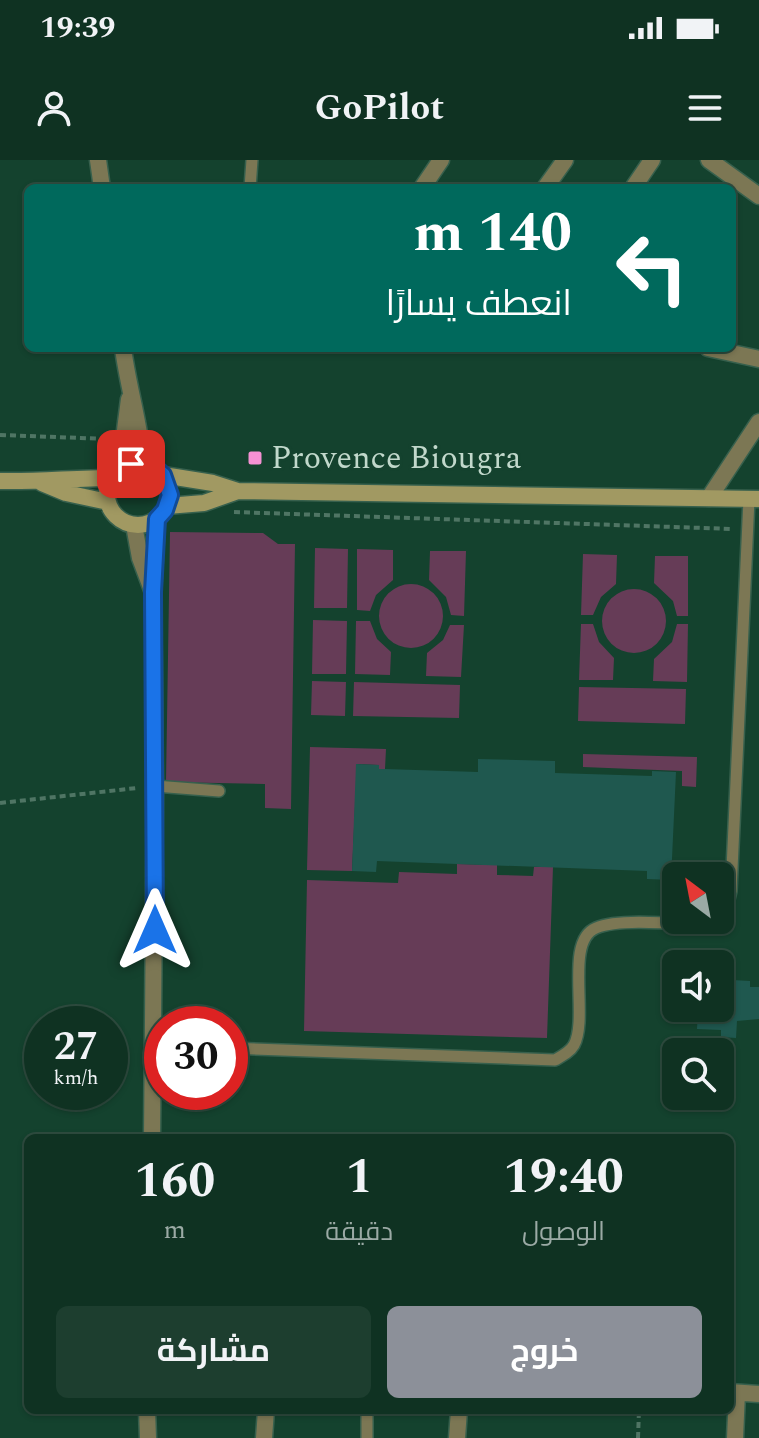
<!DOCTYPE html>
<html lang="ar">
<meta charset="utf-8">
<style>
body{margin:0;font-family:Spectral,Cairo,serif;background:#1d3e2f;color:#f1f3f6;direction:rtl;height:100vh;display:flex;flex-direction:column;font-size:30px;white-space:nowrap}
*{box-sizing:border-box;margin:0}
p{font-size:26px;color:#9baaa5}
.icon{flex:none;width:44px;height:44px;fill:none;stroke:currentColor;stroke-width:2;stroke-linecap:round;stroke-linejoin:round}
.map{position:relative;flex:1;overflow:hidden;direction:ltr}
.panel{position:absolute;left:24px;top:974px;width:710px;height:280px;display:flex;flex-direction:column;background:#0f3222;border-radius:12px;box-shadow:0 2px 6px #0004,0 0 0 2px #2f4d40;direction:rtl}
.panel>*{flex:none}
.top-card{position:absolute;left:24px;top:24px;width:712px;height:168px;border-radius:12px;box-shadow:0 2px 6px #0004,0 0 0 2px #2f4d40;direction:rtl;background:#00695c;color:#fff;overflow:hidden}
.needle{width:52px;rotate:328deg}
.tools{position:absolute;left:662px;top:702px;display:grid;gap:16px}
.tools a{display:grid;place-items:center;width:72px;height:72px;border-radius:12px;background:#0f3222;box-shadow:0 2px 6px #0004,0 0 0 2px #2f4d40;font-size:40px}
.speed{position:absolute;left:24px;top:846px;display:flex;gap:16px;font-size:40px;font-weight:700;text-align:center}
.speed>*{display:grid;place-content:center;width:104px;height:104px;border-radius:50%;background:#0f3222;box-shadow:0 2px 6px #0004,0 0 0 2px #2f4d40;line-height:1}
.speed small{font-size:20px;font-weight:400}
.speed .limit{border:12px solid #d22;background:#fff;color:#111}
.pin{position:absolute;display:grid;place-items:center;width:68px;height:68px;color:#fff;margin:-34px;border-radius:16px;box-shadow:0 4px 12px #0006}
.me{position:absolute;width:88px;margin:-44px;rotate:0deg;stroke-linejoin:round;filter:drop-shadow(0 0 6px #0008)}
.turn{display:flex;align-items:center;gap:28px;height:168px;padding:0 32px;font-size:36px}
.turn .icon{width:104px;height:104px;stroke-width:2.5}
.turn b{display:block;font-size:56px;line-height:68px}
.eta{display:flex;justify-content:space-evenly;align-items:center;height:136px;text-align:center}
.eta b{font-size:48px;font-weight:700;line-height:56px}
.cta{display:flex;gap:16px;margin-top:auto;padding:16px 32px}
.cta a{flex:1;height:92px;border-radius:12px;background:#8c9099;color:#fff;font-size:32px;font-weight:700;line-height:92px;text-align:center}
.cta a+a{background:#1d3e2f;color:#f1f3f6}
.status{display:flex;justify-content:space-between;align-items:center;height:56px;padding:0 40px;background:#0f3222;direction:ltr}
.status svg{height:22px;fill:currentColor}
header{display:flex;justify-content:space-between;align-items:center;height:104px;padding:0 32px;background:#0f3222;font-size:36px;font-weight:700}
.map>svg:first-child{display:block}
</style>
<div class="status"><b>19:39</b><svg viewBox="0 0 49 12"><path d="M0 12V9h3v3zM5 12V6h3v6zM10 12V3h3v9zM15 12V0h3v12zM26 1h20v11H26zM47 4h2v5h-2z"/></svg></div>
<header><svg class="icon" aria-label="menu" viewBox="0 0 24 24"><path d="M4 6h16M4 12h16M4 18h16"/></svg>GoPilot<svg class="icon" aria-label="person" viewBox="0 0 24 24"><circle cx="12" cy="8" r="4"/><path d="M4 21q1-7 8-7t8 7"/></svg></header>
<div class="map">
<svg width="759" height="1278" viewBox="0 0 759 1278">
<rect width="100%" height="100%" fill="#14422e"/>
<!-- green -->
<path fill="#663c57" d="M170,372L263,373L278,384H295L291,649L265,648V624L166,622Z
M315,388L348,389L347,448H314Z
M357,389L393,390V420L376,435L370,451L357,450Z
M430,391H466L464,456L451,455L446,437L429,420Z
M583,394L617,395L616,424L601,437L593,455H581Z
M655,396H688V456H677L673,441L654,423Z
M379 456a32 32 0 1 1 64 0a32 32 0 1 1-64 0Z
M602 461a32 32 0 1 1 64 0a32 32 0 1 1-64 0Z
M313,460L347,461L346,514H312Z
M356,461H370L377,479L391,492L390,515L355,514Z
M581,464H593L599,482L614,498L613,520H579Z
M677,464H688L687,522L653,521L654,499L672,482Z
M450,465H464L461,517L426,516L427,493L443,480Z
M312,521L346,522L345,556L311,555Z
M354,522L460,525L459,558L353,556Z
M579,527L686,529L685,564L578,561Z
M310,587L386,589L385,609H379V605L357,604L352,711L307,710Z
M583,594L697,597L696,627L682,626V611L583,607Z
M457,704L497,705V715L533,716L534,707H553L547,878L304,871L307,720L398,723L399,712L457,714Z"/>
<!-- building -->
<path fill="#1f584f" d="M478,599L555,601V613L652,616V611L676,612L671,720L647,719V711L377,701L376,712L352,711L356,604L379,605V609H385L478,612Z
M732,820L750,821V827H759V859L737,861L736,878L721,877V870L697,869L698,848H720V828L731,829Z"/>
<g fill="none" stroke-linecap="round" stroke-linejoin="round">
<defs>
<path id="service" d="M250,28L252,0
M155,626L219,631
M230,888L555,900C562,896 570,892 574,885C589,857 564,781 596,768C622,757 684,765 714,766L724,760L731,731L749,339
M367,1278V1250"/>
<path id="minor" d="M98,0L102,28
M709,0L759,36
M422,28L441,0
M545,28L565,0
M633,28L652,0
M123,188C128,227 140,264 143,303
M708,188L759,199
M120,309L129,239
M709,338L759,262
M134,365L140,398L152,430
M152,978L155,626L153,432L157,359
M730,1232L759,1234
M147,1250L148,1278
M264,1278L266,1250
M457,1278L459,1250
M735,1278L737,1233"/>
<path id="secondary" d="M107 334a31 31 0 1 1 62 0a31 31 0 1 1-62 0Z
M163,315L213,323L238,331L759,339
M0,321C38,322 74,318 112,318
M42,323L66,333L108,342
M167,346L204,343L238,331"/>
</defs>
<!-- service casing -->
<use href="#service" stroke="#37604d" stroke-width="14"/>
<!-- minor casing -->
<use href="#minor" stroke="#37604d" stroke-width="19"/>
<!-- secondary casing -->
<use href="#secondary" stroke="#37604d" stroke-width="19"/>
<!-- path -->
<path stroke="#4f7564" stroke-width="4" stroke-dasharray="6 4" stroke-linecap="butt" d="M0,275L108,279
M234,352L733,369
M0,643L137,628
M638,1278L639,1250"/>
<!-- service -->
<use href="#service" stroke="#7c7754" stroke-width="11"/>
<!-- minor -->
<use href="#minor" stroke="#7c7754" stroke-width="16"/>
<!-- secondary -->
<use href="#secondary" stroke="#a19962" stroke-width="16"/>
</g>
<g fill="none" stroke-linecap="round" stroke-linejoin="round">
<defs>
<path id="route" d="M131,304L143,303L154,307L163,315L170,335L165,350L157,359L153,432L155,770"/>
</defs>
<!-- route casing -->
<use href="#route" stroke="#114b97" stroke-width="20"/>
<!-- route -->
<use href="#route" stroke="#1a73e8" stroke-width="14"/>
</g>
<!-- markers -->
<rect fill="#f591d3" stroke="#14422e" stroke-width="3" x="247" y="290" width="16" height="16" rx="4"/>
<g text-anchor="middle" dominant-baseline="central" stroke-width="6" stroke-linejoin="round" paint-order="stroke">
<!-- poi labels -->
<g font-size="32" fill="#c1d8cb" stroke="#14422e" text-anchor="start">
<text x="271" y="298">Provence Biougra</text>
</g>
</g>
</svg>
<div class="tools">
<a><svg class="needle" viewBox="-14 -14 28 28"><path d="M0-13l5 13h-10z" fill="#e53935"/><path d="M0 13l5-13h-10z" fill="#9baaa5"/></svg></a>
<a><svg class="icon" aria-label="sound" viewBox="0 0 24 24"><path d="M4 9h4l5-4v14l-5-4H4zM17 9q2 3 0 6"/></svg></a>
<a><svg class="icon" aria-label="search" viewBox="0 0 24 24"><circle cx="10" cy="10" r="6"/><path d="M15 15l6 6"/></svg></a>
</div>
<div class="speed"><div>27<small>km/h</small></div><div class="limit">30</div></div>
<div class="pin" style="left:131px;top:304px;background:#d93025"><svg class="icon" aria-label="arrive" viewBox="0 0 24 24"><path d="M6 21V4h12l-3 4 3 4H6"/></svg></div>
<svg class="me" style="left:155px;top:770px" viewBox="-20 -20 40 40"><path d="M0-17L14 15 0 8-14 15z" fill="#1a73e8" stroke="#fff" stroke-width="4"/></svg>
<div class="top-card">
<div class="turn"><svg class="icon" aria-label="left" viewBox="0 0 24 24"><path d="M17 20v-9H6M10 6l-5 5 5 5"/></svg><div><b>140 m</b>انعطف يسارًا</div></div>
</div>
<section class="panel">
<div class="eta">
<div><b>19:40</b><p>الوصول</p></div>
<div><b>1</b><p>دقيقة</p></div>
<div><b>160</b><p>m</p></div>
</div>
<div class="cta"><a>خروج</a><a>مشاركة</a></div>
</section>
</div>
